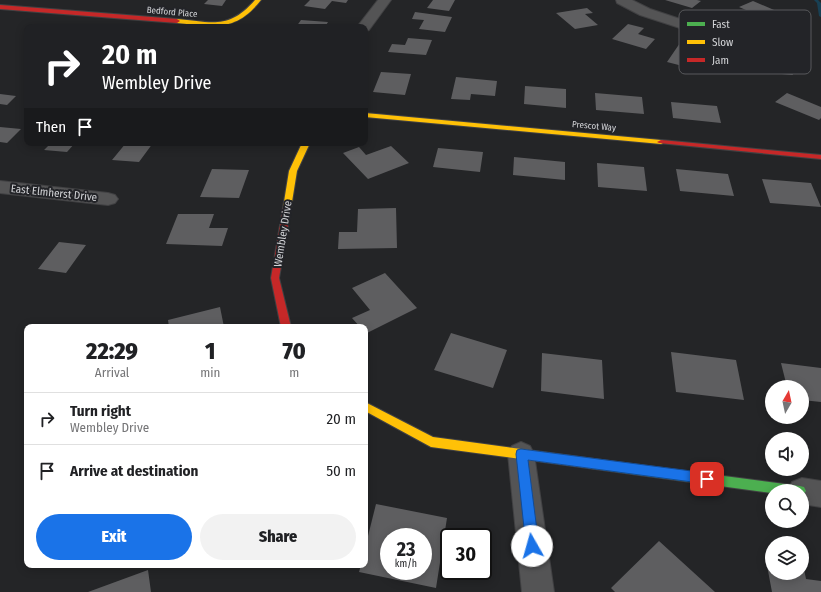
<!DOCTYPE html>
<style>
body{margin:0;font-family:"Fira Sans Condensed",sans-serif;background:#f2f2f2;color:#202124;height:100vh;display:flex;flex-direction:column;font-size:15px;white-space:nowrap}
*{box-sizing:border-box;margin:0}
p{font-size:13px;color:#757577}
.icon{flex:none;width:22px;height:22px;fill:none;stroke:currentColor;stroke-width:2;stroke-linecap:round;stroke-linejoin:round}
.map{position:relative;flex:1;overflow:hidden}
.panel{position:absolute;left:24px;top:324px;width:344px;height:244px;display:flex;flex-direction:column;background:#fff;border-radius:8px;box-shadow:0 2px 10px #0003}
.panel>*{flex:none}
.banner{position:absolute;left:24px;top:24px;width:344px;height:122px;border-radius:8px;box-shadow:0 2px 10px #0003;background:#202124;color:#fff;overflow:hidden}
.needle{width:26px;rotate:9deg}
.fabs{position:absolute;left:765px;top:380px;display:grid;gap:8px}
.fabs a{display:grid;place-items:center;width:44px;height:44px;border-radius:50%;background:#fff;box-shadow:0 2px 10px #0003;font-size:20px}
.speed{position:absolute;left:380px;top:528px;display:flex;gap:8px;font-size:20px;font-weight:700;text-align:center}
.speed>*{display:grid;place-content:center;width:52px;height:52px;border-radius:50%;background:#fff;box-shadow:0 2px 10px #0003;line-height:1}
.speed small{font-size:10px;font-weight:400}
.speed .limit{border:2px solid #111;border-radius:6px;background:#fff;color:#111}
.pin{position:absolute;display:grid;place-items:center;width:34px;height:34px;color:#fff;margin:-17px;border-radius:8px;box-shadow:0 2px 6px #0006}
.me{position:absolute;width:44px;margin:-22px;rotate:353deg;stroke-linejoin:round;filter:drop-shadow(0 0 3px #0008)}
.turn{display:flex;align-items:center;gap:14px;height:84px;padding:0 12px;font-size:18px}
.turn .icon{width:52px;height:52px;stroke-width:2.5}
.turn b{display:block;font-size:28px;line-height:34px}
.then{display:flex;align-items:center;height:38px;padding:0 12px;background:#0003;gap:8px;font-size:15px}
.eta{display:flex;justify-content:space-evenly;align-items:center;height:68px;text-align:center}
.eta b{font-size:24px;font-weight:800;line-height:28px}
.action{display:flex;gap:8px;margin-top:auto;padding:8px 12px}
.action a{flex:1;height:46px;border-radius:24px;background:#1a73e8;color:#fff;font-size:16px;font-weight:800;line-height:46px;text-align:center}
.action a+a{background:#f2f2f2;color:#202124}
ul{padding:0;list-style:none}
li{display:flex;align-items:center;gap:12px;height:52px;padding:0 12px;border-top:1px solid #e0e0e0}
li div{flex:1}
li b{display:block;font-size:15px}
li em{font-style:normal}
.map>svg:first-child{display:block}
</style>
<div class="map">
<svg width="821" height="592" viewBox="0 0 821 592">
<rect width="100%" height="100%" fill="#242527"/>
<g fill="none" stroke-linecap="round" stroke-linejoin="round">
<!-- stream -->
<path fill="#184054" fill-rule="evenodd" d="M814,0H818L821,3V17L819,16L817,3Z"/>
</g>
<!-- building -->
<path fill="#5e5e60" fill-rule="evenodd" d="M208,0H226L222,6L204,4Z
M310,0H348L346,3L332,1L325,9L304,6Z
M433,0H455L449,11L427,8Z
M665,0H697L701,1L692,8Z
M753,1L781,13L767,19L739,7Z
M587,8L593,13L585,14L598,25L575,29L556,13Z
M415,12L452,17L445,32L419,29L424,20L412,19Z
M301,20L328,22L325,27H296Z
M628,24L644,28L638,34L655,39L646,49L612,39Z
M408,38L432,40L426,55L388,52L392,44L405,45Z
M680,43L699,48L695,54L714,59L706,72L667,62Z
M764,54L785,56L793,75L747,71L743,58L766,60Z
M381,72L411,74L405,95L373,92Z
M456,77L497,81L495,96L471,94L470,100L451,99Z
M525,86L566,89V108L524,104Z
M595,93L642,97L644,114L596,110Z
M787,93L821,107V118L819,120L775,102Z
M0,94L16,96L7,105L0,104Z
M671,102L717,106L721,123L673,118Z
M0,127L21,129L7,143L0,142Z
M51,143H75L67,152L44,150Z
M126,143H153L139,162L112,160Z
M391,146L409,163L368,179L343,153L359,147L366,155Z
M438,148L483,152L480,172L433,167Z
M514,157L565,162V180L513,175Z
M597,163L644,167L647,191L598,187Z
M212,169L249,170L239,198L200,197Z
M676,169L728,174L734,196L680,191Z
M762,179L811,183L821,207L770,203Z
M396,208L397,248L338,249L339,232H357L358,209Z
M178,214H214L209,228H228L222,246L166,244Z
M59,242L86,245L66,273L38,269Z
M385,273L417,308L365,334V327H360L352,318L370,310L352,288Z
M220,307L224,327H169L168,320Z
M451,333L507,350L493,388L434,370Z
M671,352L736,360L744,400L676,392Z
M542,353L602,360L604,399L541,391Z
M781,363L821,368V402L802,400V387H787Z
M376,504L447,518L436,588L359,572L361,565H365V548ZM389,537H423V571H389Z
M659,541L715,592H615L611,588Z
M765,555L772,556V573H802L803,564L806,579L821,581V592H772Z
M148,570L151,592H88Z"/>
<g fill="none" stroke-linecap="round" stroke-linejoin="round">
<defs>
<path id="street" d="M378,0H391L369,30L365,31V27H357Z
M616,0H632L650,9L686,21L728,24L733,25L735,28L733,31L728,32L680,28L640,15L617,3Z
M0,181L108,193L115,195L118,199L115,203L108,205L0,193Z
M521,442L530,446L534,454L554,592H522L508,454L512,446Z
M802,478L821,481V507L802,504V491H788L792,482Z"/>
<path id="fast" d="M595,459L800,486L804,487L806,491L802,496V491H772V493L595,469L591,468L589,464L591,460Z"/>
<path id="slow" d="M255,0H261C235,33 214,26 177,23L174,21L177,19C212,22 229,30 255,0Z
M365,113L661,140L665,142L661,144L365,117Z
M302,143H310L297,171L291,208L287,211L283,208L289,171Z
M365,402L433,437L595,459L599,460L601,464L599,468L595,469L431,447L365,411Z"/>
<path id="jam" d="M0,5L177,19L180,21L177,23L0,9Z
M661,140L821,155V159L659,143L657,142Z
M287,205L291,208L279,278L291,327H281L271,278L283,208Z"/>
</defs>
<!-- street casing -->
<use href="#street" stroke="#414143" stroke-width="2"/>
<!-- fast casing -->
<use href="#fast" stroke="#414143" stroke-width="2"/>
<!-- slow casing -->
<use href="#slow" stroke="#414143" stroke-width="2"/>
<!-- jam casing -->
<use href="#jam" stroke="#414143" stroke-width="2"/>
<!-- street -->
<use href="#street" fill="#545455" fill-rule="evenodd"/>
<!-- fast -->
<use href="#fast" fill="#4caf50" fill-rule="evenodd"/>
<!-- slow -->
<use href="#slow" fill="#ffc107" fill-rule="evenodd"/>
<!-- jam -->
<use href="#jam" fill="#c62828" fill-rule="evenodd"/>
</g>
<!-- route -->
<path fill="#1a73e8" stroke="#114b97" d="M521,449L707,473L711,475L713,479L711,482L707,484L528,460L539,546L537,550L532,552L528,550L526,546L516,454L517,450Z"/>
<g text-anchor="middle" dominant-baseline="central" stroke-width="4" stroke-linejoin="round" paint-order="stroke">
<!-- far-street labels -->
<g font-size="9" fill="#d2d3d6" stroke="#232428">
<text transform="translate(172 12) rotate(5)">Bedford Place</text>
<text transform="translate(594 126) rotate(5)">Prescot Way</text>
</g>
<!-- street labels -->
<g font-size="11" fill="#d2d3d6" stroke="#232428">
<text transform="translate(54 193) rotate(6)">East Elmherst Drive</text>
<text transform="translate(283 234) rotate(-81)">Wembley Drive</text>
</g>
</g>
<!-- legend -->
<rect x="679" y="10" width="132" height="64" rx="6" fill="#232428" stroke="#58595c" stroke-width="1"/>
<rect x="687" y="22" width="18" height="4" fill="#4caf50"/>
<rect x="687" y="40" width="18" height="4" fill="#ffc107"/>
<rect x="687" y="58" width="18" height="4" fill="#c62828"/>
<g font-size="11" fill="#d2d3d6">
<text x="712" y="28">Fast</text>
<text x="712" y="46">Slow</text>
<text x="712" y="64">Jam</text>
</g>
</svg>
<div class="fabs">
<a><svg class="needle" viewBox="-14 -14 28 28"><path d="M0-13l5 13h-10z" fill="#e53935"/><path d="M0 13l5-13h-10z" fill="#757577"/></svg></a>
<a><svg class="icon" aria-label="sound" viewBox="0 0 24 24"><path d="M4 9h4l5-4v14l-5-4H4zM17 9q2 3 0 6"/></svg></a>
<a><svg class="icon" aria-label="search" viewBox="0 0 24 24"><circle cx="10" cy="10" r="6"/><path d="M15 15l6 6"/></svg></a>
<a><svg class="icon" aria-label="layers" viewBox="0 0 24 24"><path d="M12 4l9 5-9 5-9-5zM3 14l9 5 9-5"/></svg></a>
</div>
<div class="speed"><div>23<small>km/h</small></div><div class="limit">30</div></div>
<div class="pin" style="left:707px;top:479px;background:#d93025"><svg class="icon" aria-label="arrive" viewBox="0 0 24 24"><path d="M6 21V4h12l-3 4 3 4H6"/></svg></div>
<svg class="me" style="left:532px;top:546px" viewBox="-20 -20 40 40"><circle r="19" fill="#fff"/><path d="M0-13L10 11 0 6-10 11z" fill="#1a73e8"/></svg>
<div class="banner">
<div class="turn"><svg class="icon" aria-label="right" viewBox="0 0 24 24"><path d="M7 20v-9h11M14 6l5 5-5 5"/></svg><div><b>20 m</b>Wembley Drive</div></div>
<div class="then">Then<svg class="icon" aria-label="arrive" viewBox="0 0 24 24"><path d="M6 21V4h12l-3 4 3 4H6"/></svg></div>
</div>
<section class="panel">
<div class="eta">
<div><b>22:29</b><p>Arrival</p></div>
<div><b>1</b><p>min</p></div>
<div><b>70</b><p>m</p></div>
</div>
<ul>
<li><svg class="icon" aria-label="right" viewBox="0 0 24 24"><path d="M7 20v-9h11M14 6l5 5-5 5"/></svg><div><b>Turn right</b><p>Wembley Drive</p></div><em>20 m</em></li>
<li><svg class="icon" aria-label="arrive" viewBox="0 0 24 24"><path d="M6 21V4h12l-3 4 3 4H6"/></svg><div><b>Arrive at destination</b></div><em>50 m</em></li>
</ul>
<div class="action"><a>Exit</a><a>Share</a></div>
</section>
</div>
